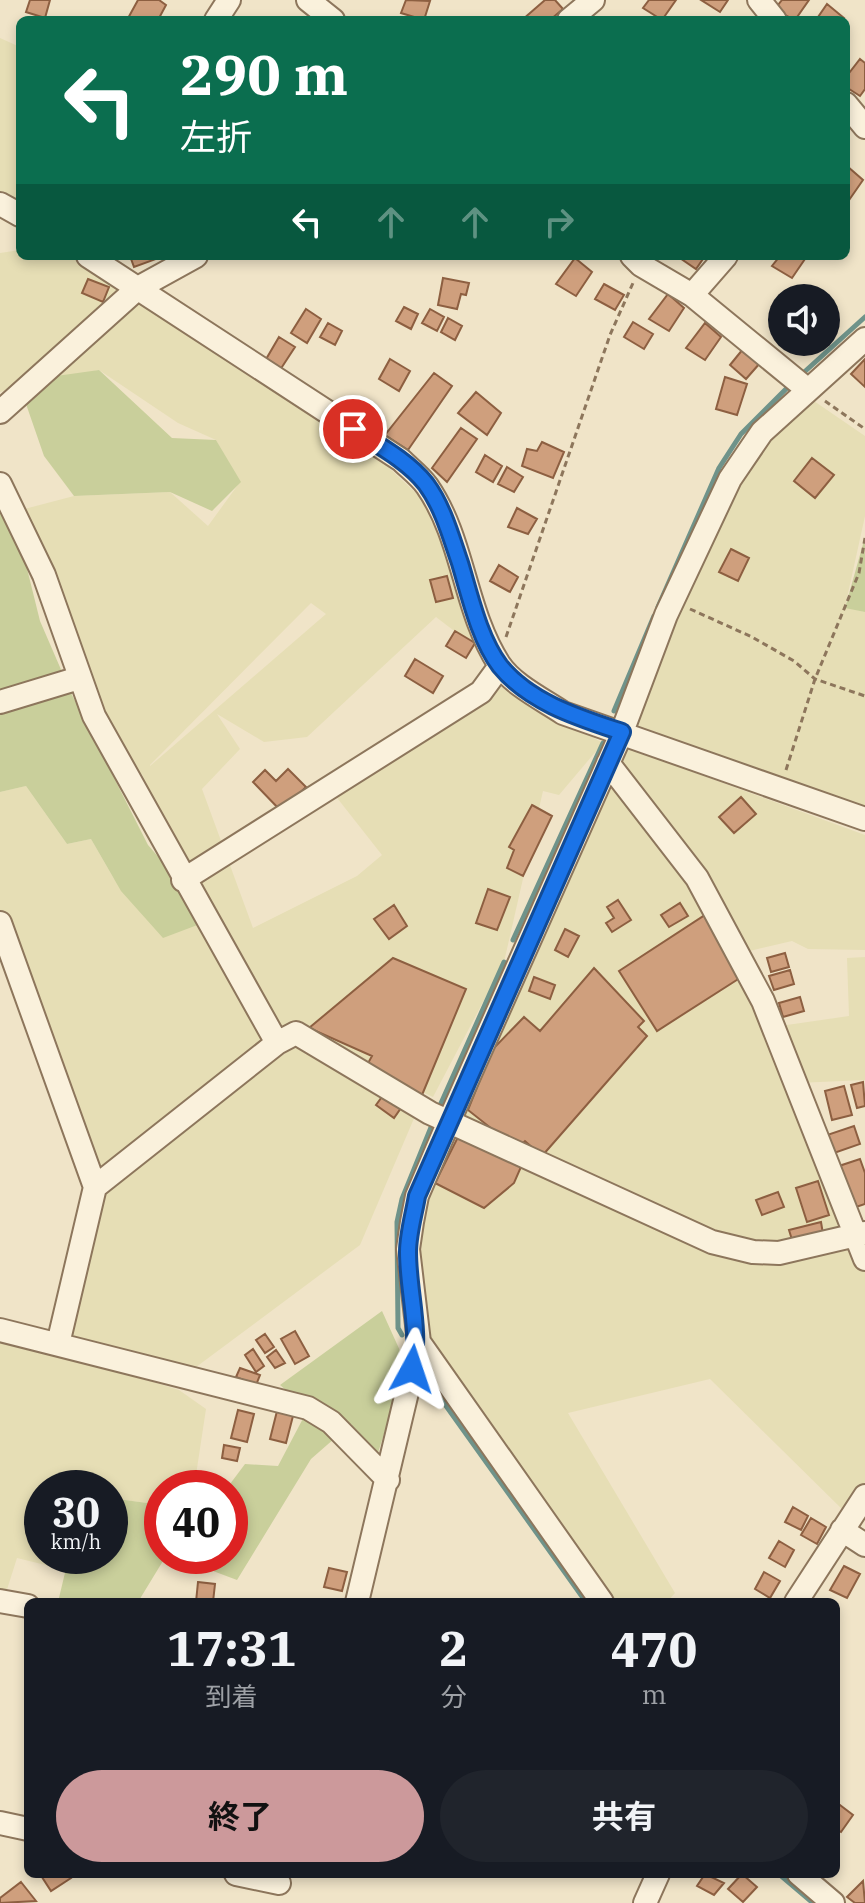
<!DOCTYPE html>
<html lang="ja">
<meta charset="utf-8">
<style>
body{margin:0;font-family:"IBM Plex Serif","Noto Sans JP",serif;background:#20242c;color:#f1f3f6;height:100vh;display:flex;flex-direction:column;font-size:30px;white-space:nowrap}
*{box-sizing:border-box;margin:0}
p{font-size:26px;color:#9ea1a6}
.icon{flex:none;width:44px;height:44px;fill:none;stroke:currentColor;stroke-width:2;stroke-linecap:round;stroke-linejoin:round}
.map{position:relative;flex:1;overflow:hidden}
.side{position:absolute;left:24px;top:1598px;width:816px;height:280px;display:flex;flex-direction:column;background:#171b24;border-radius:12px;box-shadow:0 4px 12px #0003}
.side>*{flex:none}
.guide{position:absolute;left:16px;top:16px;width:834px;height:244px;border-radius:12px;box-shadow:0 4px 12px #0003;background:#0b6e4f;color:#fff;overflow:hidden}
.fabs{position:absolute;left:768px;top:284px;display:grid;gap:16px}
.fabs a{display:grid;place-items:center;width:72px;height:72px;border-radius:50%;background:#171b24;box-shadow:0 4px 12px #0003;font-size:40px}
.speed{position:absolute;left:24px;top:1470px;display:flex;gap:16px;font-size:40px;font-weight:700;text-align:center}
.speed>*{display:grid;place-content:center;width:104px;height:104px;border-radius:50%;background:#171b24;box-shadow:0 4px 12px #0003;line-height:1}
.speed small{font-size:20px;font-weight:400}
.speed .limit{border:12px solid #d22;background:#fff;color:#111}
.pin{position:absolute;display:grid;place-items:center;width:68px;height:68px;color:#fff;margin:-34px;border:4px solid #fff;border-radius:50%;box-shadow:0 2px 8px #0007}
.me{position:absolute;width:88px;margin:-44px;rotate:5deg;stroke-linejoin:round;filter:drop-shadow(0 0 6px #0008)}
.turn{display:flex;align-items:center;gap:28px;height:168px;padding:0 32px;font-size:36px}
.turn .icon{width:104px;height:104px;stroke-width:2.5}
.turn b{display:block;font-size:56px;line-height:68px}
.lanes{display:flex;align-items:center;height:76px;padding:0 32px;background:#0003;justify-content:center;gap:40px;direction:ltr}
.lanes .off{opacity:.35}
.eta{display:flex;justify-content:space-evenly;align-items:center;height:136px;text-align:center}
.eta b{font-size:48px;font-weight:700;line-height:56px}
.button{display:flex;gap:16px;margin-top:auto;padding:16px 32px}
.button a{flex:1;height:92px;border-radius:48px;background:#cc999b;color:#111;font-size:32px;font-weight:700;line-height:92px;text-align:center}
.button a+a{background:#20242c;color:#f1f3f6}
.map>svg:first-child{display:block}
</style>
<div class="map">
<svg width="865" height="1903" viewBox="0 0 865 1903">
<rect width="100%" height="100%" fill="#f0e4c8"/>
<!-- farmland -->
<path fill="#e6deb5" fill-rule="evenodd" d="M0,38L20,47V203L0,194Z
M20,250V256H88L330,413L446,521L500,666L436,617L307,737L264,742L217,714L240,749L202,789L253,928L357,876L382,855L334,794L496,684L603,743L559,795L543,791L504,962L433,1097L296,1033L130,1162L290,1050L312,1042L421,1102L360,1245L184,1376L68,1346L101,1183L0,919V792L26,786L67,844L91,839L114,879L200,924L142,774L133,782L13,512L74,496L170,492L208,526L240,482L216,440L178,423L99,370L0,392V253ZM311,603L326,614L150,766V765Z
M811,399L865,436V516L845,607L865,612V819L625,731L730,479Z
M622,746L865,835V950L808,949L792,941L737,954L865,1262V1482L846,1513L710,1379L568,1413L675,1593L667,1602H601L431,1352L416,1241L425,1196Z
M865,957V1080L797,1083L773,1027L849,1016L847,958Z
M0,1334L179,1390L206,1409L194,1488H162V1505L110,1498V1488H42V1556H69L66,1570L17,1558L3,1602L0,1601Z"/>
<!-- green -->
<path fill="#c9cf9b" d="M99,370L172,438L216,440L241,482L212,511L170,492L74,496L44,456L26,404L35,379Z
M0,480L13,512L40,621L72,695L148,845L193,897L200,924L163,938L121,891L91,839L67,844L26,786L0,792Z
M865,537V612L845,608Z
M382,1311L406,1364L377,1456L351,1424L311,1459L237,1580L173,1556H230V1488H227L245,1464L278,1466L308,1409L280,1385Z
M110,1498L162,1505V1556H166L138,1602H58L69,1556H110Z"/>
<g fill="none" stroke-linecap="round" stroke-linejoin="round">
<!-- stream -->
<path stroke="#6f938a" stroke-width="5" d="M801,375L865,317
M658,607L719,468L741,434L790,385
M614,711L654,616
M513,940L603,743
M438,1110L504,962
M402,1335L398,1328L397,1222L402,1199L434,1120
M424,1375L586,1602
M779,1874L813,1903"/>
</g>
<!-- building -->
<path fill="#cf9f7d" stroke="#8d5f41" stroke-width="2" d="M30,0H50L45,18L26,12Z
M138,0H159L166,5L158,20H127Z
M406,0L430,1L424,20L401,13Z
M545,0H555L563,9L550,20H522Z
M649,0H676L662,20L643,8Z
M701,0H728L720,12Z
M782,0H809L795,20L774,10Z
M827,4L844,18L842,20H816Z
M860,59L865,63V89L860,96L846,87V77Z
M847,166L863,180L847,203L846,202Z
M130,256H155L156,259L134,267Z
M677,256H705L696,269Z
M780,256H807L792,278L772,266Z
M575,258L592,272L576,296L556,284Z
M443,278L469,283L466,295L461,294L457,309L438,305Z
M88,279L109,287L103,302L82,293Z
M604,284L624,295L615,310L595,299Z
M668,294L684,308L669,331L649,319Z
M404,307L418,314L411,329L396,321Z
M306,309L321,319L307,343L291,333Z
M430,309L444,317L437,331L422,323Z
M448,318L462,326L455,340L441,332Z
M633,322L653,334L644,349L624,337Z
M328,323L342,331L335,345L320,337Z
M705,323L721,337L705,360L686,348Z
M279,337L295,347L280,370L265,361Z
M743,349L760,363L746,379L730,365Z
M390,359L410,371L399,391L379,379Z
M865,359V387L851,374Z
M434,373L452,386L408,450L385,435Z
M725,377L747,384L737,415L716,409Z
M476,392L501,413L487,435L458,413Z
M461,428L477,439L447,482L432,468Z
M542,442L564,452L553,478L522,466L527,449L537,451Z
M485,455L502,466L493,482L476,472Z
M812,458L834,475L815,498L794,481Z
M507,467L523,477L514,492L498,484Z
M517,508L537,519L528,534L508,527Z
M731,549L749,558L738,581L719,572Z
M499,565L518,577L510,592L490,581Z
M447,576L453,598L436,602L430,580Z
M455,631L475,643L466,658L446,646Z
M415,659L443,676L433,693L405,676Z
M288,769L306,787L281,811L253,782L265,770L276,781Z
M741,797L756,814L734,833L719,817Z
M532,805L552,816L523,876L507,868L514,850L509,847Z
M488,889L510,897L497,930L476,923Z
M618,900L631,920L612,932L606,923L614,918L607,907Z
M680,903L688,916L669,927L661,915Z
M394,905L407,926L389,939L374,919Z
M705,915L743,976L657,1031L619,971Z
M565,929L579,936L568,957L555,950Z
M785,953L789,967L771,972L767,958Z
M393,958L466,989L422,1095L367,1065L372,1056L309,1028Z
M594,968L644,1021L638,1027L647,1036L542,1156L525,1141L522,1144L492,1129L468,1110L492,1050L524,1017L540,1031Z
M790,970L794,984L774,990L769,976Z
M534,977L555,985L550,999L529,991Z
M800,997L804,1011L783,1017L779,1003Z
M863,1082L865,1106L857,1108L851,1085Z
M844,1086L852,1115L832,1120L825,1091Z
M384,1094L403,1105L394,1118L376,1105Z
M854,1126L860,1144L834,1153L827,1135Z
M460,1133L524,1160L514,1183L484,1208L435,1183Z
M860,1159L865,1173V1204L853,1208L839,1166Z
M818,1181L829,1215L807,1222L796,1188Z
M778,1192L784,1207L762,1215L756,1200Z
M821,1222L823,1234L793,1243L789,1230Z
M295,1331L309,1356L295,1364L281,1339Z
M265,1334L274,1347L265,1353L256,1340Z
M253,1349L264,1366L256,1372L245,1355Z
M276,1350L285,1363L275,1368L267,1357Z
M240,1368L260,1375L256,1385L236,1377Z
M238,1410L254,1414L247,1442L231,1438Z
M277,1411L293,1416L286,1443L270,1439Z
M224,1445L240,1448L237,1461L222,1458Z
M793,1507L808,1516L801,1530L785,1522Z
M811,1518L826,1527L817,1544L801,1535Z
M779,1541L794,1550L785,1567L769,1558Z
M844,1566L860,1574L847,1598L830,1590Z
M329,1568L347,1572L342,1591L324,1587Z
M764,1572L780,1581L770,1598L755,1589Z
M198,1582L215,1584L213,1602H196Z
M836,1802L853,1815L841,1832L836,1829Z
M40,1874H68L71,1878L51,1891Z
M705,1874L724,1883L714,1895L697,1886Z
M742,1874L757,1887L743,1902L728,1889Z
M863,1881L865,1903H855L847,1897Z
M21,1882L36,1901L0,1903V1898Z"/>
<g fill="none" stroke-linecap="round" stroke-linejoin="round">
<defs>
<path id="minor" d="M308,0L333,20
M759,0L775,20
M216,20L229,0
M569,20L593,0
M846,104L865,127
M0,204L20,215
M88,256L401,460C409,468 420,476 427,486C464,539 464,610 499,664C513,685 542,699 563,713L865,819
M632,256L641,265L692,295L808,390
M692,295L726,256
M0,412L138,288L196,256
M0,484L44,575L94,716L277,1043
M0,702L79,678
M608,763L697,878L763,1001L865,1259
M183,880L481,692L500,666
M0,923L95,1187L58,1344
M95,1187L277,1043L296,1033L430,1113L712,1242L753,1252L779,1253L865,1233
M0,1330L308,1408L331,1422L388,1480
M842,1530L865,1545
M0,1601L28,1606
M357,1602L419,1342
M602,1602L419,1342L408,1249L412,1222L417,1196L450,1119L622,732L666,615L730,479L762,432L865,339
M796,1602L865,1496
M0,1823L28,1829
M236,1874L279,1883
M799,1874L833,1903
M645,1903L658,1874"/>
</defs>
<!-- minor casing -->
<use href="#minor" stroke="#8d765c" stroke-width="26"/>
<!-- path -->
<path stroke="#8d765c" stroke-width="3" stroke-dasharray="6 4" stroke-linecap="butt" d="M825,401L865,429
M690,609L752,637L794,661L815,679L865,696
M506,637L610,335L633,283
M786,770L815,679L859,573L865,538"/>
<!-- minor -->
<use href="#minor" stroke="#faf1dc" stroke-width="22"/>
</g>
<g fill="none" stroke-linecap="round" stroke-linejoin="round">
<defs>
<path id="route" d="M353,429C378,445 408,461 426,484C443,507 451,537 460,563C470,596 479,638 500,666C530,703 580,718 622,732L417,1196C414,1214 408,1234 408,1252C408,1292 421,1331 412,1369"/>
</defs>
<!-- route casing -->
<use href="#route" stroke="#114b97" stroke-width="20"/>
<!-- route -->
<use href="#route" stroke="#1a73e8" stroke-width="14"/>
</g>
</svg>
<div class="fabs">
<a><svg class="icon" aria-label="sound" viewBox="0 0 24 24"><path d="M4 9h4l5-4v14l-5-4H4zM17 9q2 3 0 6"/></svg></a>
</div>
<div class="speed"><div>30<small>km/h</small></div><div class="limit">40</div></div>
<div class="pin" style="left:353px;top:429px;background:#d93025"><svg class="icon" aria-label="arrive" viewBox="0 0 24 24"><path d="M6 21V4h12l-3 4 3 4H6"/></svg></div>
<svg class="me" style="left:412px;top:1369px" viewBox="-20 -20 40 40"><path d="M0-17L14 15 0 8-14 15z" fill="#1a73e8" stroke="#fff" stroke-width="4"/></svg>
<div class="guide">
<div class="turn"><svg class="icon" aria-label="left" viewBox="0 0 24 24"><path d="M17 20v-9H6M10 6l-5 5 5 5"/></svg><div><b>290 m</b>左折</div></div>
<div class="lanes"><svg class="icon" aria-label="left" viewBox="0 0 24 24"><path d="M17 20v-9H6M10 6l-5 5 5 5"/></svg><svg class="icon off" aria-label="ahead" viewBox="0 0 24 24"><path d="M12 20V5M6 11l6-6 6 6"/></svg><svg class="icon off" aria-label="ahead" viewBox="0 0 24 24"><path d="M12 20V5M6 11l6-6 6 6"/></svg><svg class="icon off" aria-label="right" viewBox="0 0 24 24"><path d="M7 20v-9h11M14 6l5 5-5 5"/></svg></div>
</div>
<section class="side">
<div class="eta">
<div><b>17:31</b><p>到着</p></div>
<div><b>2</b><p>分</p></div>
<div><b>470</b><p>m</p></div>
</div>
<div class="button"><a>終了</a><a>共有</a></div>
</section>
</div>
